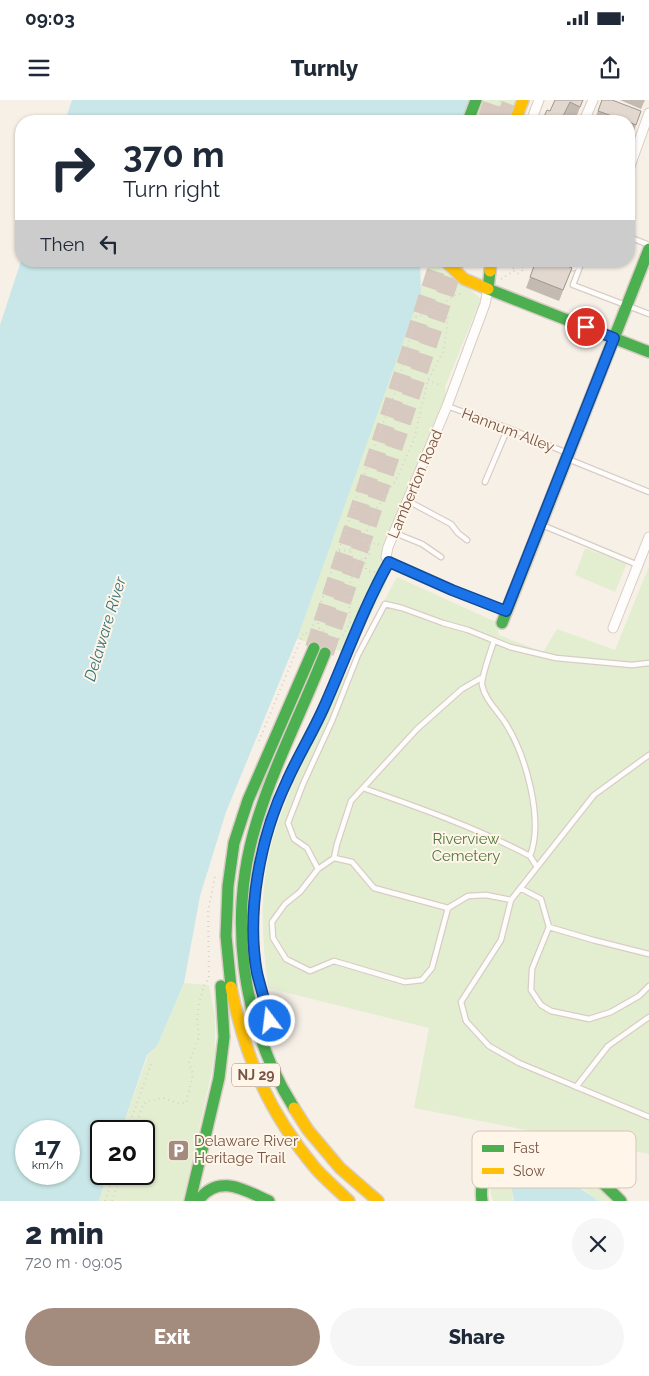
<!DOCTYPE html>
<meta charset="utf-8">
<style>
body{margin:0;font-family:Raleway,sans-serif;background:#f6f6f7;color:#1f2937;height:100vh;display:flex;flex-direction:column;font-size:19px;white-space:nowrap}
*{box-sizing:border-box;margin:0}
p{font-size:16px;color:#747a83}
.icon{flex:none;width:28px;height:28px;fill:none;stroke:currentColor;stroke-width:2;stroke-linecap:round;stroke-linejoin:round}
.map{position:relative;height:1101px;overflow:hidden}
.panel{display:flex;flex-direction:column;background:#fff;flex:1}
.panel>*{flex:none}
.guide{position:absolute;left:15px;top:15px;width:620px;height:152px;border-radius:20px;box-shadow:0 1px 4px #0004;background:#fff;color:#1f2937;overflow:hidden}
.speed{position:absolute;left:15px;top:1020px;display:flex;gap:10px;font-size:25px;font-weight:700;text-align:center}
.speed>*{display:grid;place-content:center;width:65px;height:65px;border-radius:50%;background:#fff;box-shadow:0 1px 4px #0004;line-height:1}
.speed small{font-size:12px;font-weight:400}
.speed .limit{border:2px solid #111;border-radius:8px;background:#fff;color:#111}
.pin{position:absolute;display:grid;place-items:center;width:42px;height:42px;color:#fff;margin:-21px;border:2px solid #fff;border-radius:50%;box-shadow:0 1px 5px #0007}
.me{position:absolute;width:55px;margin:-28px;rotate:345deg;stroke-linejoin:round;filter:drop-shadow(0 0 4px #0008)}
.turn{display:flex;align-items:center;gap:18px;height:105px;padding:0 25px;font-size:22px}
.turn .icon{width:65px;height:65px;stroke-width:2.5}
.turn b{display:block;font-size:35px;line-height:42px}
.then{display:flex;align-items:center;height:48px;padding:0 25px;background:#0003;gap:10px;font-size:19px}
.round{display:grid;place-items:center;flex:none;width:52px;height:52px;border-radius:26px;background:#f6f6f7}
.head{display:flex;align-items:center;justify-content:space-between;height:85px;padding:0 25px}
h1{font-size:30px;font-weight:800;line-height:38px}
.cta{display:flex;gap:10px;margin-top:auto;padding:10px 25px}
.cta a{flex:1;height:58px;border-radius:30px;background:#a38b7e;color:#fff;font-size:20px;font-weight:800;line-height:58px;text-align:center}
.cta a+a{background:#f6f6f7;color:#1f2937}
.status{display:flex;justify-content:space-between;align-items:center;height:35px;padding:0 25px;background:#fff;direction:ltr}
.status svg{height:14px;fill:currentColor}
header{display:flex;justify-content:space-between;align-items:center;height:65px;padding:0 25px;background:#fff;font-size:22px;font-weight:800}
.map>svg:first-child{display:block}
</style>
<div class="status"><b>09:03</b><svg viewBox="0 0 49 12"><path d="M0 12V9h3v3zM5 12V6h3v6zM10 12V3h3v9zM15 12V0h3v12zM26 1h20v11H26zM47 4h2v5h-2z"/></svg></div>
<header><svg class="icon" aria-label="menu" viewBox="0 0 24 24"><path d="M4 6h16M4 12h16M4 18h16"/></svg>Turnly<svg class="icon" aria-label="share" viewBox="0 0 24 24"><path d="M12 15V3M7 8l5-5 5 5M5 13v7h14v-7"/></svg></header>
<div class="map">
<svg width="649" height="1101" viewBox="0 0 649 1101">
<rect width="100%" height="100%" fill="#f7f0e7"/>
<!-- green -->
<path fill="#e3eed1" d="M483,0H519L511,21H475Z
M430,161H439L481,199L445,287L447,306L395,433L386,484L351,554L297,539Z
M585,448L627,463L615,492L575,475Z
M649,466V1054L414,1008L429,928L268,888C264,851 260,816 265,778C271,728 294,681 315,636C341,582 368,529 397,477L496,522L499,535L543,552L557,529L615,550Z
M184,883L209,885L215,917V952L211,975L183,1101H99L107,1074H144V1031H121L148,955L157,946Z
M511,1056H543L588,1076L611,1101H598L584,1089L512,1096L514,1101H493C485,1078 496,1070 511,1056Z"/>
<!-- water -->
<path fill="#c9e7e8" fill-rule="evenodd" d="M72,0H472L464,21H65Z
M21,161H420L421,192L297,539L226,712L200,796L184,883L157,946L147,955L121,1031H101V1074H107L99,1101H0V225ZM69,1031V1074H26V1031Z
M532,1071C558,1078 577,1083 598,1101H514L512,1089L517,1075Z"/>
<g fill="none" stroke-linecap="round" stroke-linejoin="round">
<!-- highway-tunnel -->
<path stroke="#d7c9bf" stroke-width="18" stroke-dasharray="18 9" stroke-linecap="butt" d="M486,21L493,0
M504,21L512,0
M314,548L439,161
M325,553L456,161"/>
<defs>
<path id="lane" d="M629,137L649,145
M582,161L573,185L649,214
M447,306L508,328L567,353
M568,359L649,392
M485,382L508,328
M408,401L451,424L458,433L467,440
M542,425L638,465
M395,433L422,444L441,457
M494,541C491,550 481,578 482,585C485,600 498,611 506,624C526,656 544,720 530,756L537,767
M649,655L594,695L511,800L501,840L461,902L466,921L489,946L519,963L649,1017
M363,688C420,708 477,728 530,756
M334,758L337,744L351,701L417,629L462,589L483,577
M318,769L300,792L285,804L272,822L273,838L286,859L310,871L334,861L405,882L422,880L432,868L448,808L468,796L486,795L511,800
M520,788L541,799L549,827L593,840L649,854
M448,808L374,788L352,762L334,758L318,769L307,748L294,739L288,723L303,684L332,621L358,555L385,504L402,508L443,523L468,530L510,547L556,558L632,565L649,563
M549,827L532,869L531,890L541,905L551,911L589,919L611,912L639,896L649,886
M259,922L270,921L258,873L255,854L256,790L265,742L274,710L287,680L318,621L356,533L389,462
M576,987L608,946L649,917"/>
<path id="street" d="M531,21L539,0
M584,21L593,0
M629,69L649,13
M560,161L573,166
M488,189L485,204L447,306L388,447L386,457L389,462L452,490L506,511
M613,528L649,437"/>
<path id="fast" d="M468,21L476,0
M490,171L488,189L649,252
M502,523L649,149
M231,887L226,836L228,786L234,743L248,700L314,548
M294,1008C241,923 227,817 257,721C275,663 303,609 325,553
M190,1101L219,978L224,937L221,886
M198,1101C218,1073 244,1090 269,1101
M482,1101C480,1085 483,1066 499,1057C542,1033 592,1070 621,1101"/>
<path id="slow" d="M515,21L523,0
M445,161L464,179L488,189
M490,171L491,161
M231,887C245,958 269,1013 316,1069C326,1080 338,1090 349,1101
M294,1008L308,1030L340,1068L378,1101"/>
</defs>
<!-- lane casing -->
<use href="#lane" stroke="#d8cdc5" stroke-width="7"/>
<!-- street casing -->
<use href="#street" stroke="#d8cdc5" stroke-width="11"/>
<!-- fast casing -->
<use href="#fast" stroke="#d8cdc4" stroke-width="14"/>
<!-- slow casing -->
<use href="#slow" stroke="#d8cdc4" stroke-width="14"/>
<!-- path -->
<path stroke="#dad0cb" stroke-width="2" stroke-dasharray="1 4" stroke-linecap="butt" d="M494,21L501,0
M473,161L478,168
M513.5 169a4.5 4.5 0 1 1 9 0a4.5 4.5 0 1 1-9 0Z
M522,167L532,161
M501,179L514,171
M428,280L442,286
M350 450a10 10 0 1 1 20 0a10 10 0 1 1-20 0Z
M363,440L377,408L396,380L414,339L428,280L444,250L448,219L443,205
M369,446L375,443L381,445
M339,451L349,450
M365,458L366,469L371,472H377
M317,518L319,528L333,539
M310,535L373,349L395,293L416,217L430,212L457,194H462
M329,540L341,538L350,523L349,487L357,460
M259,641L304,532L310,535
M127,1031L152,961
M134,1031L143,1005L147,1001L164,998L177,1003H186L193,975L189,963L199,937L197,919L199,904L204,886L209,878L208,812L215,776
M105,1101L114,1074
M112,1101L121,1074"/>
<!-- lane -->
<use href="#lane" stroke="#fefdfb" stroke-width="4.5"/>
<!-- street -->
<use href="#street" stroke="#fefdfb" stroke-width="9"/>
<!-- fast -->
<use href="#fast" stroke="#4caf50" stroke-width="11"/>
<!-- slow -->
<use href="#slow" stroke="#ffc107" stroke-width="11"/>
</g>
<!-- wall -->
<path fill="#c3bab2" d="M555,0H583L575,20L565,16L564,17L550,11Z
M602,0L641,11L632,36L629,35V21H594Z
M620,0H645L641,9Z
M536,161L572,168L559,201L526,188Z"/>
<!-- building -->
<path fill="#e3d8cf" stroke="#9f9791" d="M555,0H583L580,7L570,2L563,16L570,20L569,21H542L547,10L550,11Z
M602,0H612L641,11L636,25L629,22V21H626L598,11Z
M536,161H556L572,168L563,190L530,177Z"/>
<g fill="none" stroke-linecap="round" stroke-linejoin="round">
<defs>
<path id="route" d="M270,921C266,905 261,889 257,873C246,812 260,737 287,681C298,656 313,632 324,607C345,560 364,506 389,462L452,490L506,511L614,238L586,227"/>
</defs>
<!-- route casing -->
<use href="#route" stroke="#114b97" stroke-width="12"/>
<!-- route -->
<use href="#route" stroke="#1a73e8" stroke-width="9"/>
</g>
<!-- icons -->
<defs>
<symbol id="parking-square" viewBox="-11 -11 22 22"><rect x="-9" y="-9" width="18" height="18" rx="4" fill="#a38b7e" stroke="#fff5e9"/><path d="M-3.5-5.5H1a3.5 3.5 0 0 1 0 7H-1V5.5H-3.5ZM-1-3.4V-.6H.8a1.4 1.4 0 0 0 0-2.8Z" fill="#fff"/></symbol>
</defs>
<g fill-rule="evenodd">
<use href="#parking-square" x="166" y="1038" width="25" height="25"/>
</g>
<g text-anchor="middle" dominant-baseline="central" stroke-width="4" stroke-linejoin="round" paint-order="stroke">
<!-- shield labels -->
<rect fill="#fff5e9" stroke="#9f8577" stroke-width="1" x="232" y="963.5" width="48" height="23" rx="4"/>
<g font-size="14" font-weight="bold" fill="#765546">
<text x="256" y="975">NJ 29</text>
</g>
<!-- street labels -->
<g font-size="15" fill="#765546" stroke="#fff5e9">
<text transform="translate(508 330) rotate(21)">Hannum Alley</text>
<text transform="translate(415 384) rotate(-67)">Lamberton Road</text>
</g>
<!-- park labels -->
<g font-size="15" fill="#50773c" stroke="#fff5e9">
<text x="466" y="739">Riverview<tspan x="466" dy="17">Cemetery</tspan></text>
</g>
<!-- poi labels -->
<g font-size="15" fill="#765546" stroke="#fff5e9" text-anchor="start">
<text x="194" y="1041">Delaware River<tspan x="194" dy="17">Heritage Trail</tspan></text>
</g>
<!-- water labels -->
<g font-size="16" font-style="italic" fill="#3a757d" stroke="#fff5e9">
<text transform="translate(105 529) rotate(-73)">Delaware River</text>
</g>
</g>
<!-- legend -->
<rect x="472" y="1031" width="164" height="57" rx="8" fill="#fff5e9" stroke="#d6c5b8" stroke-width="1"/>
<rect x="482" y="1045" width="22" height="7" fill="#4caf50"/>
<rect x="482" y="1068" width="22" height="6" fill="#ffc107"/>
<g font-size="14" fill="#765546">
<text x="513" y="1053">Fast</text>
<text x="513" y="1076">Slow</text>
</g>
</svg>
<div class="speed"><div>17<small>km/h</small></div><div class="limit">20</div></div>
<div class="pin" style="left:586px;top:227px;background:#d93025"><svg class="icon" aria-label="arrive" viewBox="0 0 24 24"><path d="M6 21V4h12l-3 4 3 4H6"/></svg></div>
<svg class="me" style="left:270px;top:921px" viewBox="-20 -20 40 40"><circle r="17" fill="#1a73e8" stroke="#fff" stroke-width="3"/><path d="M0-11L8 9 0 5-8 9z" fill="#fff"/></svg>
<div class="guide">
<div class="turn"><svg class="icon" aria-label="right" viewBox="0 0 24 24"><path d="M7 20v-9h11M14 6l5 5-5 5"/></svg><div><b>370 m</b>Turn right</div></div>
<div class="then">Then<svg class="icon" aria-label="left" viewBox="0 0 24 24"><path d="M17 20v-9H6M10 6l-5 5 5 5"/></svg></div>
</div>
</div>
<section class="panel">
<div class="head"><div><h1>2 min</h1><p>720 m · 09:05</p></div><a class="round"><svg class="icon" aria-label="close" viewBox="0 0 24 24"><path d="M6 6l12 12M18 6L6 18"/></svg></a></div>
<div class="cta"><a>Exit</a><a>Share</a></div>
</section>
